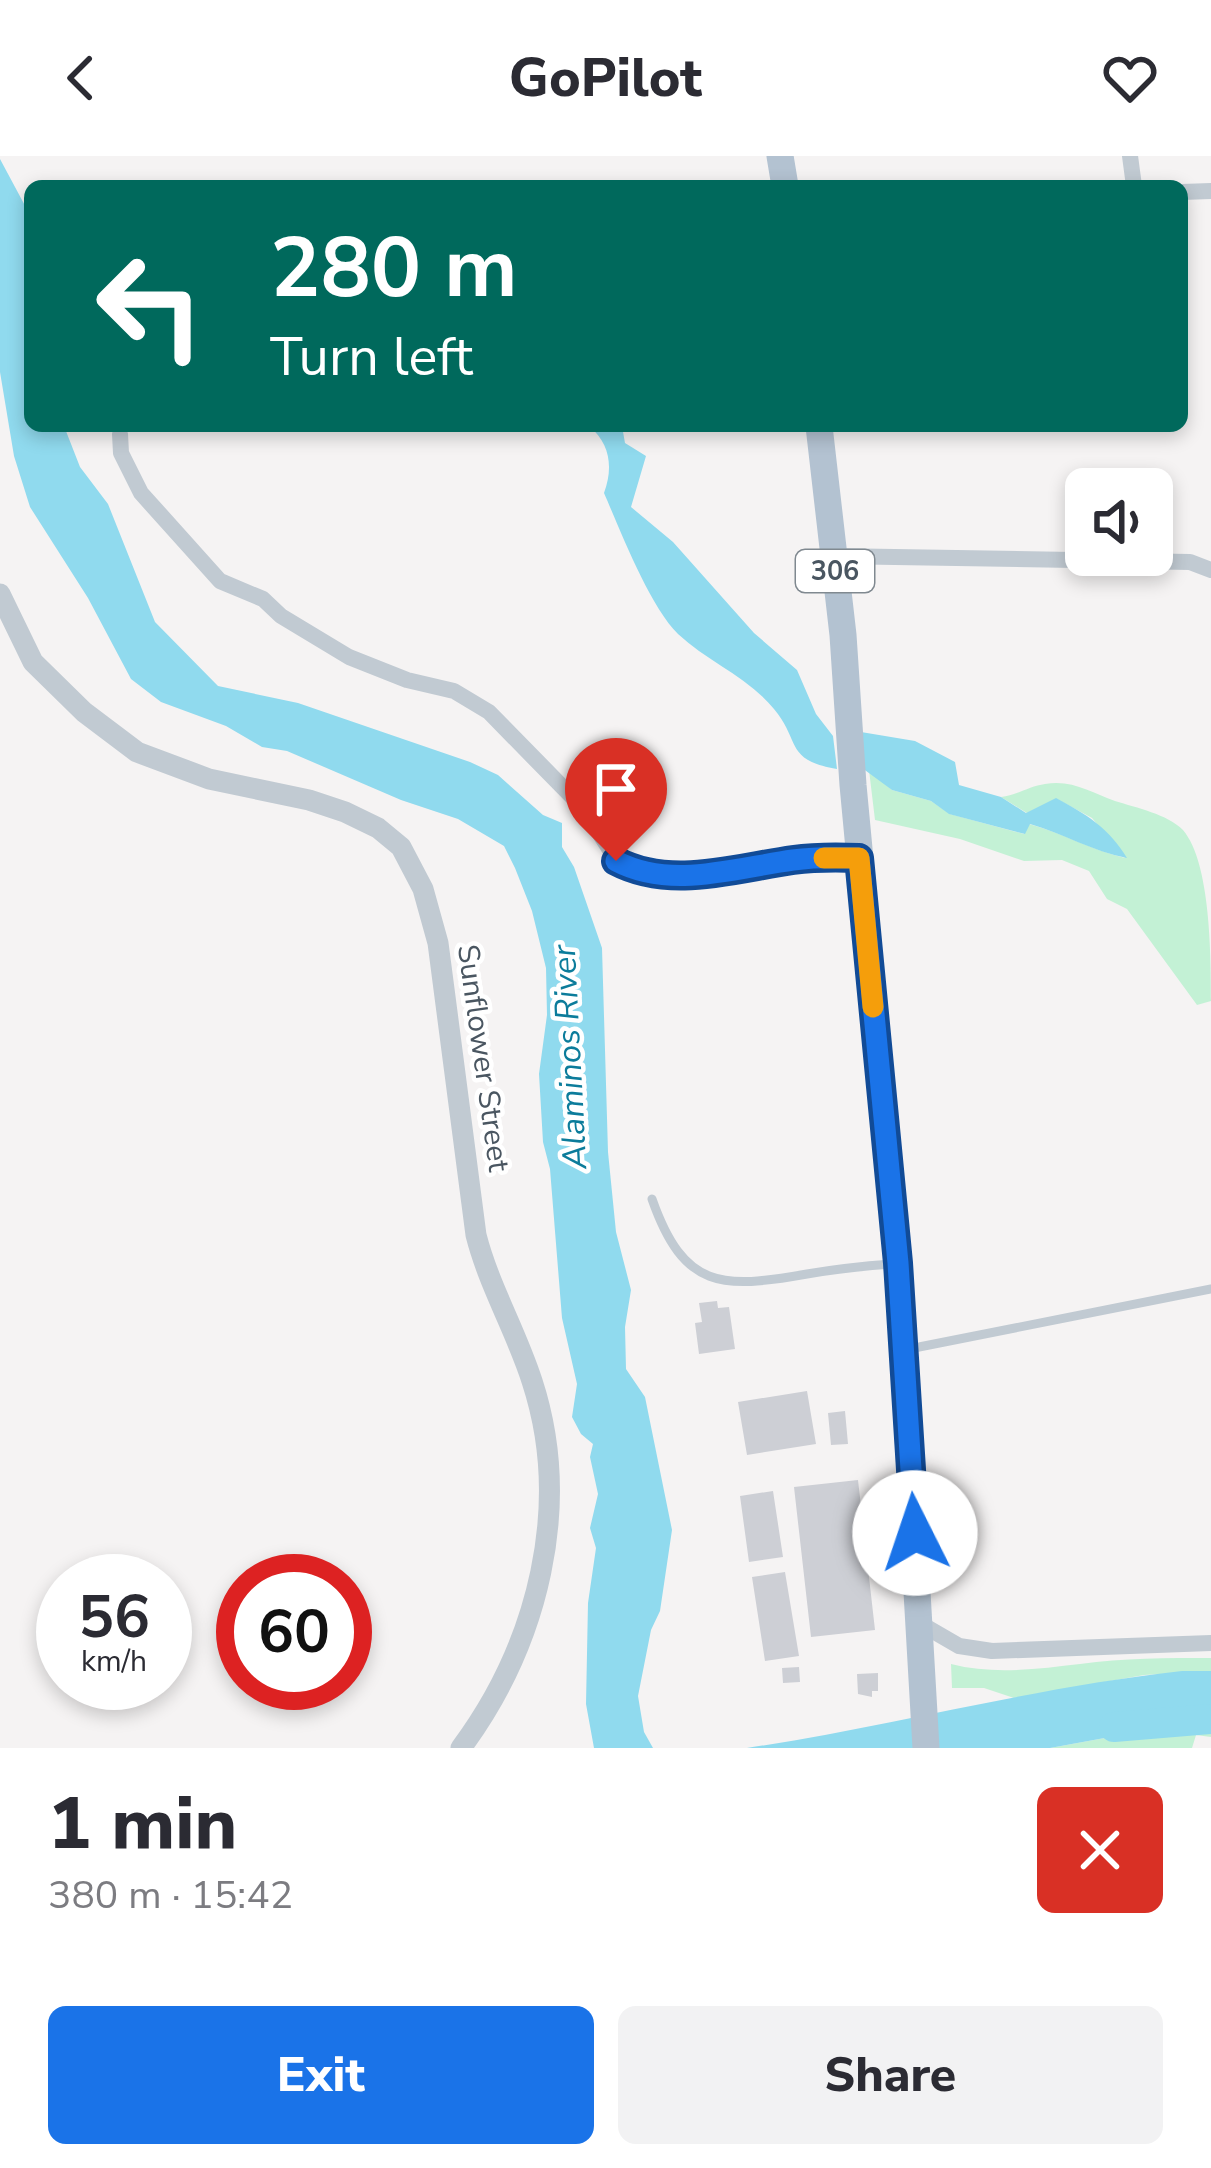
<!DOCTYPE html>
<meta charset="utf-8">
<style>
body{margin:0;font-family:"Nunito Sans",sans-serif;background:#f2f2f3;color:#2b2b33;height:100vh;display:flex;flex-direction:column;font-size:45px;white-space:nowrap}
*{box-sizing:border-box;margin:0}
p{font-size:39px;color:#7c7c81}
.icon{flex:none;width:66px;height:66px;fill:none;stroke:currentColor;stroke-width:2;stroke-linecap:round;stroke-linejoin:round}
.map{position:relative;height:1592px;overflow:hidden}
.panel{display:flex;flex-direction:column;background:#fff;flex:1}
.panel>*{flex:none}
.banner{position:absolute;left:24px;top:24px;width:1164px;height:252px;border-radius:18px;box-shadow:0 6px 18px #0003;background:#00695c;color:#fff;overflow:hidden}
.buttons{position:absolute;left:1065px;top:312px;display:grid;gap:24px}
.buttons a{display:grid;place-items:center;width:108px;height:108px;border-radius:18px;background:#fff;box-shadow:0 6px 18px #0003;font-size:60px}
.speed{position:absolute;left:36px;top:1398px;display:flex;gap:24px;font-size:60px;font-weight:700;text-align:center}
.speed>*{display:grid;place-content:center;width:156px;height:156px;border-radius:50%;background:#fff;box-shadow:0 6px 18px #0003;line-height:1}
.speed small{font-size:30px;font-weight:400}
.speed .limit{border:18px solid #d22;background:#fff;color:#111}
.pin{position:absolute;display:grid;place-items:center;width:102px;height:102px;color:#fff;margin:-123px -51px;border-radius:50% 50% 50% 0;rotate:-45deg;box-shadow:0 0 12px #0007}
.pin .icon{rotate:45deg}
.me{position:absolute;width:132px;margin:-66px;rotate:356deg;stroke-linejoin:round;filter:drop-shadow(0 0 9px #0008)}
.turn{display:flex;align-items:center;gap:42px;height:252px;padding:0 48px;font-size:54px}
.turn .icon{width:156px;height:156px;stroke-width:2.5}
.turn b{display:block;font-size:84px;line-height:102px}
.round{display:grid;place-items:center;flex:none;width:126px;height:126px;border-radius:18px;background:#f2f2f3}
.headline{display:flex;align-items:center;justify-content:space-between;height:204px;padding:0 48px}
h1{font-size:72px;font-weight:800;line-height:90px}
.button{display:flex;gap:24px;margin-top:auto;padding:24px 48px}
.button a{flex:1;height:138px;border-radius:18px;background:#1a73e8;color:#fff;font-size:48px;font-weight:800;line-height:138px;text-align:center}
.button a+a{background:#f2f2f3;color:#2b2b33}
header{display:flex;justify-content:space-between;align-items:center;height:156px;padding:0 48px;background:#fff;font-size:54px;font-weight:800}
.map>svg:first-child{display:block}
</style>
<header><svg class="icon" aria-label="back" viewBox="0 0 24 24"><path d="M15 5l-7 7 7 7"/></svg>GoPilot<svg class="icon" aria-label="heart" viewBox="0 0 24 24"><path d="M12 20l-8-8c-3-5 5-10 8-4 3-6 11-1 8 4z"/></svg></header>
<div class="map">
<svg width="1211" height="1592" viewBox="0 0 1211 1592">
<rect width="100%" height="100%" fill="#f5f3f3"/>
<!-- green -->
<path fill="#c3f1d5" d="M869,614L892,634L931,645L950,658L1024,678L1029,668C1063,677 1091,694 1125,702L1092,662L1057,643L1027,657L1001,641C1017,639 1030,630 1045,628C1072,623 1092,637 1115,645C1137,652 1167,658 1183,674C1211,707 1211,802 1211,845L1197,849L1127,753L1107,743L1089,715L1062,704L1024,705L960,683L875,664Z
M1211,1502V1515L1144,1519L1014,1542L984,1532H952L951,1508C994,1519 1037,1513 1080,1508C1123,1502 1168,1502 1211,1502Z
M1211,1557V1581L1196,1579L1192,1592H1050L1132,1577L1161,1564Z"/>
<!-- water -->
<path fill="#90daee" d="M0,3L30,59V270H64L80,311L108,348L155,466L218,530L298,547L470,606L498,619L543,659L562,667V691L574,711L602,792L608,996L616,1076L631,1134L625,1171L626,1213L645,1241L672,1374L660,1455L651,1474L638,1540L644,1576L653,1592H594L586,1548L588,1447L596,1392L590,1372L598,1338L590,1301L593,1288L581,1278L572,1261L577,1228L562,1162L550,1013L543,986L539,918L547,859L546,812L532,755L515,712L504,690L458,663L401,644L287,595L262,591L226,570L161,546L131,523L88,442L30,351L14,300L0,216Z
M589,270H622L625,287L646,300L631,351L673,386L754,477L797,514L816,558L833,580L837,613C784,604 801,585 774,553C748,521 708,506 678,478C649,449 621,376 604,337C613,313 611,288 589,270Z
M855,575L915,585L955,606L959,629L1001,641L1026,657L1056,642C1086,658 1109,672 1127,702C1092,695 1064,678 1030,668L1025,678L949,658L931,645L892,634L858,609Z
M1182,1515H1211V1557L1161,1564L1132,1577L1050,1592H747C893,1570 1035,1531 1182,1515Z"/>
<g fill="none" stroke-linecap="round" stroke-linejoin="round">
<!-- river -->
<path stroke="#90daee" stroke-width="30" d="M1114,1571L1211,1563"/>
</g>
<!-- building -->
<path fill="#cdcfd5" d="M717,1145L718,1152L729,1151L735,1193L699,1198L695,1167L702,1166L699,1147Z
M807,1235L816,1288L747,1299L738,1246Z
M845,1255L848,1288L831,1289L828,1257Z
M858,1324L875,1474L811,1481L794,1331Z
M773,1335L783,1401L749,1406L740,1340Z
M785,1416L799,1500L765,1505L752,1421Z
M799,1511L800,1526L783,1527L782,1512Z
M878,1517V1535H872V1541L858,1538L857,1518Z"/>
<g fill="none" stroke-linecap="round" stroke-linejoin="round">
<!-- service -->
<path stroke="#c1cad2" stroke-width="9" d="M652,1043C684,1134 722,1133 807,1118C836,1113 864,1110 892,1108
M909,1193L1211,1133"/>
<!-- minor -->
<path stroke="#c1cad2" stroke-width="16" d="M1130,0L1134,30
M1182,36L1211,35
M120,278L121,297L141,337L220,425L263,443L281,460L349,501L407,524L454,535L489,556L584,653L617,705L644,717L691,719L795,703L859,702
M833,400L1190,406L1211,414
M921,1468L959,1490L992,1495L1211,1487"/>
<!-- tertiary -->
<path stroke="#c1cad2" stroke-width="21" d="M0,438L33,506L84,556L137,596L209,623L309,644L345,656L378,672L401,691L423,733L438,787L476,1079C489,1130 516,1175 532,1225C573,1350 538,1488 461,1592"/>
<!-- primary -->
<path stroke="#b3c2d1" stroke-width="27" d="M780,0L785,30
M819,270L843,479L853,629L898,1107L926,1592"/>
</g>
<g fill="none" stroke-linecap="round" stroke-linejoin="round">
<defs>
<path id="route" d="M616,705C671,734 735,712 793,704C815,701 837,701 859,702L898,1107L915,1377"/>
</defs>
<!-- route casing -->
<use href="#route" stroke="#114b97" stroke-width="30"/>
<!-- route -->
<use href="#route" stroke="#1a73e8" stroke-width="21"/>
<!-- slow -->
<path stroke="#f59e0b" stroke-width="21" d="M824,702H859L873,851"/>
</g>
<g text-anchor="middle" dominant-baseline="central" stroke-width="9" stroke-linejoin="round" paint-order="stroke">
<!-- shield labels -->
<rect fill="#fff" stroke="#808990" stroke-width="3" x="796" y="394" width="78" height="42" rx="9"/>
<g font-size="27" font-weight="bold" fill="#4a5661">
<text x="835" y="415">306</text>
</g>
<!-- street labels -->
<g font-size="30" fill="#4a5661" stroke="#fff">
<text transform="translate(483 902) rotate(82)">Sunflower Street</text>
</g>
<!-- water labels -->
<g font-size="33" font-style="italic" fill="#0c7c9b" stroke="#fff">
<text transform="translate(570 901) rotate(-93)">Alaminos River</text>
</g>
</g>
</svg>
<div class="buttons">
<a><svg class="icon" aria-label="sound" viewBox="0 0 24 24"><path d="M4 9h4l5-4v14l-5-4H4zM17 9q2 3 0 6"/></svg></a>
</div>
<div class="speed"><div>56<small>km/h</small></div><div class="limit">60</div></div>
<div class="pin" style="left:616px;top:705px;background:#d93025"><svg class="icon" aria-label="arrive" viewBox="0 0 24 24"><path d="M6 21V4h12l-3 4 3 4H6"/></svg></div>
<svg class="me" style="left:915px;top:1377px" viewBox="-20 -20 40 40"><circle r="19" fill="#fff"/><path d="M0-13L10 11 0 6-10 11z" fill="#1a73e8"/></svg>
<div class="banner">
<div class="turn"><svg class="icon" aria-label="left" viewBox="0 0 24 24"><path d="M17 20v-9H6M10 6l-5 5 5 5"/></svg><div><b>280 m</b>Turn left</div></div>
</div>
</div>
<section class="panel">
<div class="headline"><div><h1>1 min</h1><p>380 m · 15:42</p></div><a class="round" style="background:#d93025;color:#fff"><svg class="icon" aria-label="close" viewBox="0 0 24 24"><path d="M6 6l12 12M18 6L6 18"/></svg></a></div>
<div class="button"><a>Exit</a><a>Share</a></div>
</section>
